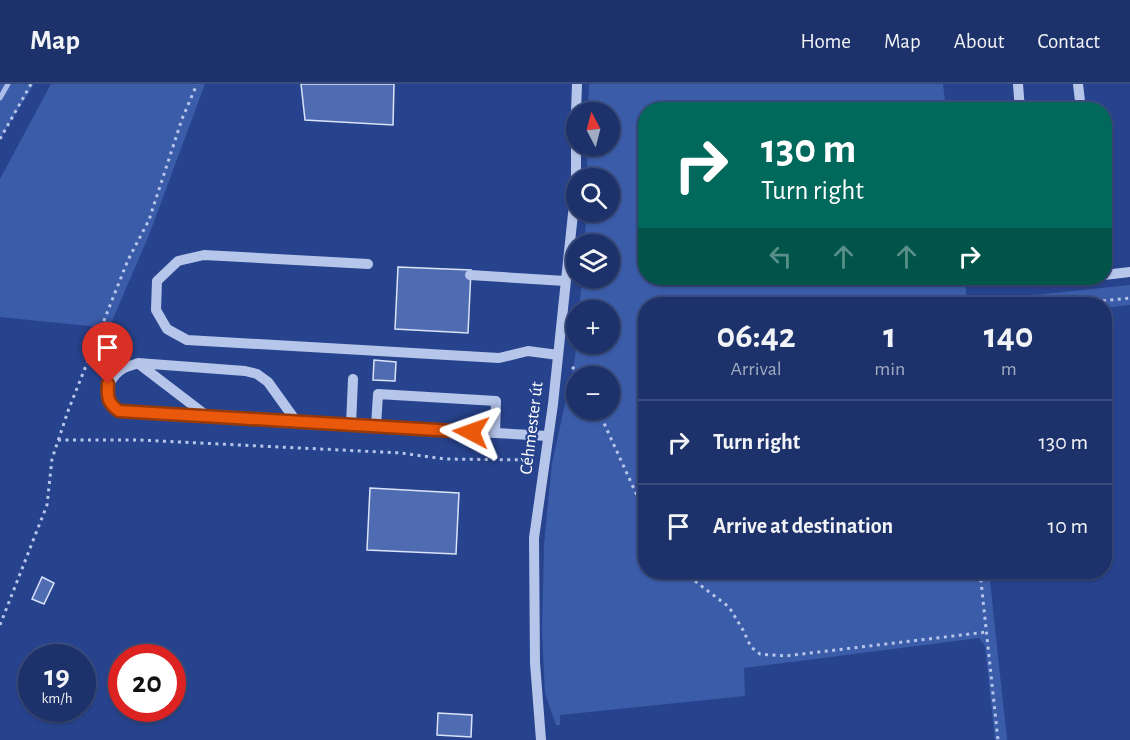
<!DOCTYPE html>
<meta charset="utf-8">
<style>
body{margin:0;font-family:"Alegreya Sans",sans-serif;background:#253a70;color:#f1f3f6;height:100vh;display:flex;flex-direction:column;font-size:22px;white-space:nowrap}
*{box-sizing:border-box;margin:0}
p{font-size:20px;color:#a0aac1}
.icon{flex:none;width:33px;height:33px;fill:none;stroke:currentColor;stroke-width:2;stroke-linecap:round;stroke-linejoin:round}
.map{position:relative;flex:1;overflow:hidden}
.panel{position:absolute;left:638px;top:213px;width:474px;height:282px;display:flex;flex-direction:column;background:#1d326a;border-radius:24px;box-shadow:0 2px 4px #0004,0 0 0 2px #3b4d7e}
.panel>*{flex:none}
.banner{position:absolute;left:638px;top:18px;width:474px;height:183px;border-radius:24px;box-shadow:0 2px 4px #0004,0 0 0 2px #3b4d7e;background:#00695c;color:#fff;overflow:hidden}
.needle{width:39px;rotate:353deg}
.buttons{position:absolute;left:566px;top:18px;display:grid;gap:12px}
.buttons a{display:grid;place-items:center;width:54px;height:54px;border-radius:50%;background:#1d326a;box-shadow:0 2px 4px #0004,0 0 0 2px #3b4d7e;font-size:30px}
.speed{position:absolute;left:18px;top:560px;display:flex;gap:12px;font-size:30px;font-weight:700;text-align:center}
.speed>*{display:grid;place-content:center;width:78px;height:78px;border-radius:50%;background:#1d326a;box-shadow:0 2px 4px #0004,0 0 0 2px #3b4d7e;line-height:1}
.speed small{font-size:15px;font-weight:400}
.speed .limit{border:9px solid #d22;background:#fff;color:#111}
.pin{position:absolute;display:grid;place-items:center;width:51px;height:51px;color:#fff;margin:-62px -26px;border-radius:50% 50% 50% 0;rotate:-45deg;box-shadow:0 0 6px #0007}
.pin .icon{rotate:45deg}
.me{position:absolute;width:66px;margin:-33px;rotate:274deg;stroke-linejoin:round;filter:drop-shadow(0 0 4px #0008)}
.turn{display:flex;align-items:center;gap:21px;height:126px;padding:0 24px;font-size:27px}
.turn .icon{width:78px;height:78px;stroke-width:2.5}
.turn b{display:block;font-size:42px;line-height:51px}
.lanes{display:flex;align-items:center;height:57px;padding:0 24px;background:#0003;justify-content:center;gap:30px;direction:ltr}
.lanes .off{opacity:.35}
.eta{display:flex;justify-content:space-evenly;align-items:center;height:102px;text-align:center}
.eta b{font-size:36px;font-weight:700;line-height:42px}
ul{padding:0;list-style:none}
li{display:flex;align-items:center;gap:18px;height:84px;padding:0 24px;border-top:2px solid #3b4d7e}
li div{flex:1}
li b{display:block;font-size:22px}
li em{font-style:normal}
header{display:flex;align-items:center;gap:36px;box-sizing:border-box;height:84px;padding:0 30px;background:#1d326a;border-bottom:2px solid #3b4d7e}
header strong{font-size:28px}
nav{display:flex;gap:33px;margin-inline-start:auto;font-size:21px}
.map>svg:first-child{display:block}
</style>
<header>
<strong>Map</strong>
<nav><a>Home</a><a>Map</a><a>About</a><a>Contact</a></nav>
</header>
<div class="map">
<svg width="1130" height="656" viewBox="0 0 1130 656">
<rect width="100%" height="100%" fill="#27438d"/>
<!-- green -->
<path fill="#3b5ca9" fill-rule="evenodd" d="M0,0H34L0,55Z
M51,0H205L149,151L109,244L0,233V95Z
M589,0H943L946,25L645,26V194H965L967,218L1130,201V221L1104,224V220H645V488H989L1007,656H995L985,562L979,554L744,584L745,612L560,631V641H556L545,609L542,547L544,460L552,379L575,275L576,259L609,260V226H579L582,194H609V160H585L586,128H609V94H587V62H609V28H588ZM609,292V326H576V292Z"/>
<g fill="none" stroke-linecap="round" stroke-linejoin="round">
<!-- stream -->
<path stroke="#abbeeb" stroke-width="5" d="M0,14L8,0"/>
</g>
<!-- building -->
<path fill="#4f6cb3" stroke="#dae3f8" stroke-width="1.5" d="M301,0H394L393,41L305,36Z
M398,183L471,186L468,249L395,245Z
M374,276L396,278L395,297L373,296Z
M370,404L459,409L456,470L367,466Z
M42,493L54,499L44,520L32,515Z
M438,629L472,631L471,653L437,651Z"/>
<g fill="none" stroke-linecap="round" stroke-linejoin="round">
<!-- path -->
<path stroke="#b6c5ea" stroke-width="3" stroke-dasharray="3 4.5" stroke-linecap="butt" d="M0,55L31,0
M1073,220L1130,214
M572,283L578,288L581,292
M598,326L645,429
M58,356H139L401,369L445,375L532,376
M683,488L729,523L743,546L751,563L760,570L785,572L987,548
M980,488L998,656
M0,541L47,421L52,375L68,327L128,176L149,136L182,35L197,0"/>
<!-- minor -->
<path stroke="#b6c5ea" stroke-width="10" d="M1018,0L1020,26
M1078,0L1081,26
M576,28L577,0
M368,180L204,171L178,177L157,197L156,226L167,245L187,256L499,274L528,267L558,271
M470,191L565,197
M1104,191L1130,188
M1037,194V197L1071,194
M139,280L207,332
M296,337L268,298L257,290L245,287L138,279C134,281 128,282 124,284C112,291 101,308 111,321C113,324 117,325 119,327L495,349L548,352
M351,341L353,295
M376,342L378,310L496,317L495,349
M541,656L535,579L534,454L553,320L576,101V37"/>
</g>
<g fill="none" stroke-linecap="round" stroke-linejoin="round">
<defs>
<path id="route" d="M108,300C107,314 108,319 119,327L471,348"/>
</defs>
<!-- route casing -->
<use href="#route" stroke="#983908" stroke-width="15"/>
<!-- route -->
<use href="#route" stroke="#ea580c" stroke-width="10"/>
</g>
<g text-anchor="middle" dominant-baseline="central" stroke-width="4.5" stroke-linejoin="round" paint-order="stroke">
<!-- street labels -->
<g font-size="18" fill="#fff" stroke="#27438d">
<text transform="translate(532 344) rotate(-83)">Céhmester út</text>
</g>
</g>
</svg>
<div class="buttons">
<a><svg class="needle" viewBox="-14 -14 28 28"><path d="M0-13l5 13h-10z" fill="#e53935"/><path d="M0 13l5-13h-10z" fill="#a0aac1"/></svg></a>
<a><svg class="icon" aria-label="search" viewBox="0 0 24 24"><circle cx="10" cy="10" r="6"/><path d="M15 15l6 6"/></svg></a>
<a><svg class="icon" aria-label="layers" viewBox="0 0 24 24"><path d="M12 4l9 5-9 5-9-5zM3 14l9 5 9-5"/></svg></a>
<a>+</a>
<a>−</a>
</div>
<div class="speed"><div>19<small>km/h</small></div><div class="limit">20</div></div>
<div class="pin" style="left:108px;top:300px;background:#d93025"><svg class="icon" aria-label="arrive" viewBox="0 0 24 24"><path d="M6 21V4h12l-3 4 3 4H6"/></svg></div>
<svg class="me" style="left:471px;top:348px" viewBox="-20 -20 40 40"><path d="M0-17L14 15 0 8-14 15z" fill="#ea580c" stroke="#fff" stroke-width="4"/></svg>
<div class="banner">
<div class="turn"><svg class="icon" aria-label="right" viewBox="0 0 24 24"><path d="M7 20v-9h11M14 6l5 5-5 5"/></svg><div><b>130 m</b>Turn right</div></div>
<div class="lanes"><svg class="icon off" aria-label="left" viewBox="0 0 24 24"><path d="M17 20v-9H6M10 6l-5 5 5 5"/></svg><svg class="icon off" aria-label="ahead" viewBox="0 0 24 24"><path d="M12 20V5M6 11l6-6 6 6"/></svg><svg class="icon off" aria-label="ahead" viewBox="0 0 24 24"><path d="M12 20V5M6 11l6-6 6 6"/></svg><svg class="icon" aria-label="right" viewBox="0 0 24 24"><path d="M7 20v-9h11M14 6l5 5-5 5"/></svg></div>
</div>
<section class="panel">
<div class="eta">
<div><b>06:42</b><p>Arrival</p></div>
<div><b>1</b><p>min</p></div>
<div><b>140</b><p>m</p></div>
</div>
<ul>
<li><svg class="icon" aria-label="right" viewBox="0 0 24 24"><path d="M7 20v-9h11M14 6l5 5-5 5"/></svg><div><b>Turn right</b></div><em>130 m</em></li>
<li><svg class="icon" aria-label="arrive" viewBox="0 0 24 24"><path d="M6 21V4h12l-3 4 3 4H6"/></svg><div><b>Arrive at destination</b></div><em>10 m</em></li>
</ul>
</section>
</div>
